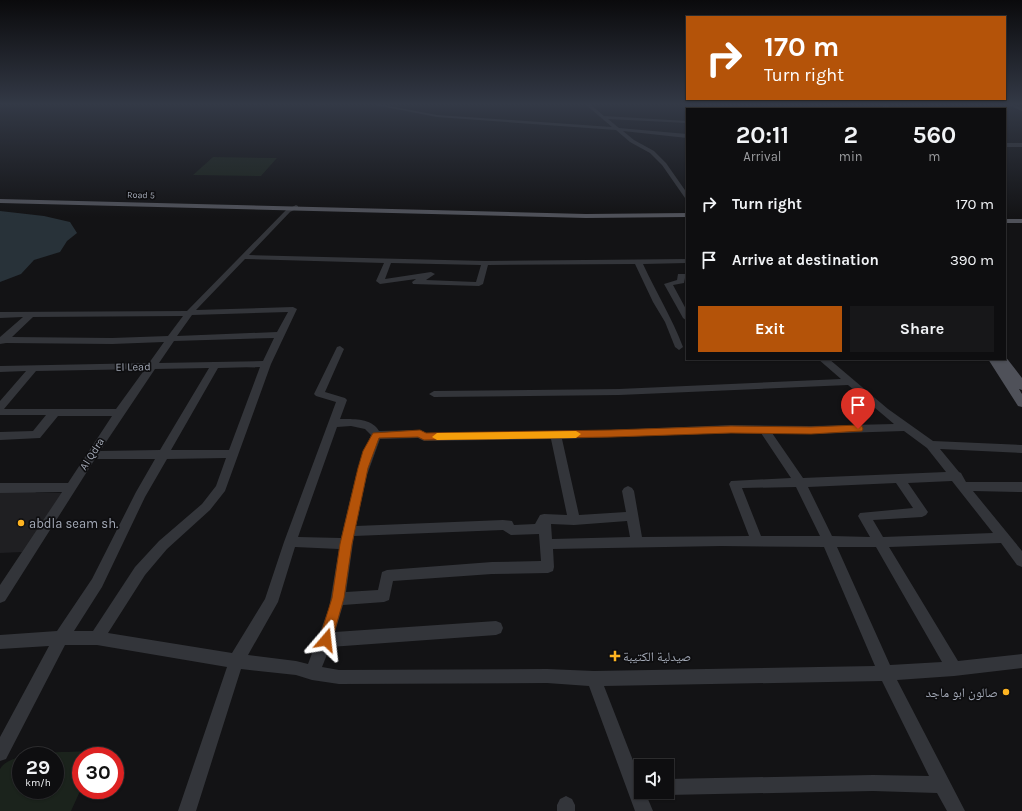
<!DOCTYPE html>
<meta charset="utf-8">
<style>
body{margin:0;font-family:Karla,"Noto Naskh Arabic",sans-serif;background:#171719;color:#f1f3f6;height:100vh;display:flex;flex-direction:column;font-size:15px;white-space:nowrap}
*{box-sizing:border-box;margin:0}
p{font-size:13px;color:#9b9c9f}
.icon{flex:none;width:22px;height:22px;fill:none;stroke:currentColor;stroke-width:2;stroke-linecap:round;stroke-linejoin:round}
.map{position:relative;flex:1;overflow:hidden}
.details{position:absolute;left:686px;top:108px;width:320px;height:252px;display:flex;flex-direction:column;background:#0e0e10;border-radius:0px;box-shadow:0 1px 3px #0004,0 0 0 1px #2e2e30}
.details>*{flex:none}
.top-card{position:absolute;left:686px;top:16px;width:320px;height:84px;border-radius:0px;box-shadow:0 1px 3px #0004,0 0 0 1px #2e2e30;background:#b45309;color:#fff;overflow:hidden}
.tools{position:absolute;left:634px;top:759px;display:grid;gap:8px}
.tools a{display:grid;place-items:center;width:40px;height:40px;border-radius:0px;background:#0e0e10;box-shadow:0 1px 3px #0004,0 0 0 1px #2e2e30;font-size:20px}
.speed{position:absolute;left:12px;top:747px;display:flex;gap:8px;font-size:20px;font-weight:700;text-align:center}
.speed>*{display:grid;place-content:center;width:52px;height:52px;border-radius:50%;background:#0e0e10;box-shadow:0 1px 3px #0004,0 0 0 1px #2e2e30;line-height:1}
.speed small{font-size:10px;font-weight:400}
.speed .limit{border:6px solid #d22;background:#fff;color:#111}
.pin{position:absolute;display:grid;place-items:center;width:34px;height:34px;color:#fff;margin:-41px -17px;border-radius:50% 50% 50% 0;rotate:-45deg;box-shadow:0 0 4px #0007}
.pin .icon{rotate:45deg}
.me{position:absolute;width:44px;margin:-22px;rotate:17deg;stroke-linejoin:round;filter:drop-shadow(0 0 3px #0008)}
.turn{display:flex;align-items:center;gap:14px;height:84px;padding:0 12px;font-size:18px}
.turn .icon{width:52px;height:52px;stroke-width:2.5}
.turn b{display:block;font-size:28px;line-height:34px}
.eta{display:flex;justify-content:space-evenly;align-items:center;height:68px;text-align:center}
.eta b{font-size:24px;font-weight:700;line-height:28px}
.primary-button{display:flex;gap:8px;margin-top:auto;padding:8px 12px}
.primary-button a{flex:1;height:46px;border-radius:0px;background:#b45309;color:#fff;font-size:16px;font-weight:700;line-height:46px;text-align:center}
.primary-button a+a{background:#171719;color:#f1f3f6}
ul{padding:0;list-style:none}
li{display:flex;align-items:center;gap:12px;height:56px;padding:0 12px}
li div{flex:1}
li b{display:block;font-size:15px}
li em{font-style:normal}
.map>svg:first-child{display:block}
</style>
<div class="map">
<svg width="1022" height="811" viewBox="0 0 1022 811">
<rect width="100%" height="100%" fill="#131315"/>
<!-- built -->
<path fill="#1f1f22" d="M35,491L36,493H62L22,552L0,553V492Z"/>
<!-- green -->
<path fill="#1b231c" fill-rule="evenodd" d="M213,157L277,158L261,176L193,175Z
M86,751L93,756H81V789L71,811H0V769C10,750 66,753 86,751ZM21,756H55V790H21Z"/>
<!-- water -->
<path fill="#283239" d="M0,211L44,216L70,222L77,233L67,241L60,252L34,260L21,274L0,282Z"/>
<g fill="none" stroke-linecap="round" stroke-linejoin="round">
<!-- minor -->
<path fill="#33353a" fill-rule="evenodd" d="M316,104H326L317,106L315,105Z
M370,104H378L437,115L612,127L585,104H590L604,116L687,121V123L608,119L619,128L687,134V138L623,131L634,140L654,151L666,163L687,193V199L685,198L662,165L650,153L630,142L616,130L437,117Z
M1006,104H1011L1022,108V111Z
M1005,143H1022V147H1005Z
M296,205L298,206V208L290,212L249,255L485,261L687,259V263L643,264C656,292 672,318 683,347L679,350L675,347L665,322L653,302L635,264L488,265L483,284L479,286L413,284L412,282L416,279L380,284L376,281L384,263L245,259L196,310L293,307L297,309L271,364L225,491L210,510L167,549L145,575L108,633L232,653L265,599L284,542L336,402L316,396L314,394L337,347L340,346L344,349L325,392L345,398L347,400L340,419C353,419 372,418 379,431L420,430L426,433L611,430L731,425L811,426L894,424L848,385L619,395L434,397L429,394L434,391L619,389L841,379L818,359H829L888,409L933,441L1022,445V453L940,449L959,472L961,473L966,482H1022V492L973,491L1022,551V567L1017,565L1001,543L889,547L958,661L1022,654V668L954,676L897,680L965,811H947L937,793L873,791L667,795L661,793L667,792V779L873,775L929,776L882,681L604,686L641,781V792H645L653,811H635L589,686L547,683L339,684L312,680L296,675L241,669L196,811H178L227,667L97,645H65L6,759L0,761V737L49,646L0,649V635L57,631L92,579L136,492L155,459H95L5,601L0,603V585L62,492L0,493V483H68L112,416H58L40,438L0,440V432L33,431L46,415H0V401L26,371L0,372V366L149,363L164,342L112,344L6,343L0,344V337L23,317L0,318V312L187,311L286,210ZM391,263L481,265L476,282L426,280L435,274L431,272L385,279ZM288,312L277,332L177,336L192,315ZM183,316L168,336L112,338L12,337L33,317ZM274,338L263,361L159,363L174,341ZM260,367L229,450H171L218,368ZM209,368L160,450L100,451L155,369ZM145,369L116,409H4L36,371ZM351,426L365,429L371,435L356,475L341,538L298,537L337,427ZM904,431L927,448L946,472L803,478L772,433L811,434ZM731,433H761L791,478L731,481L729,484L749,536L642,537L634,491L632,488L628,486L624,488L622,491L626,512L579,515L562,439ZM418,438L424,441L551,439L567,515L544,514L540,515L535,524L514,525L512,521L503,520L356,526L367,475L380,439ZM226,458L216,486L202,504L159,541L135,567L93,631H74L102,587L145,497L167,459ZM952,481L993,533L883,537L873,520L922,517L926,515L928,512L908,483ZM896,483L913,508L860,513L858,516L870,537L832,536L808,487ZM796,487L820,536H761L742,488ZM627,521L630,537L552,539L551,524L574,525ZM503,530L511,535L539,534L541,561L492,562L387,570L382,572L378,590L346,592L354,536ZM721,546L824,547L875,666L594,671L547,669L339,670L322,667L330,647L496,635L501,633L503,628L501,623L496,621L335,632L343,605L384,602L389,600L393,581L492,574L548,573L553,571L554,567L553,549ZM295,547L339,549L329,608L308,664L296,661L248,655L278,602ZM837,547H876L942,662L890,665Z
M678,274H687V278H685L684,283L673,285L687,311V321L683,318L664,284L677,280Z
M566,796L572,799L575,805V811H557V805L560,799Z"/>
<!-- major -->
<path fill="#4f5159" fill-rule="evenodd" d="M881,104H887L891,109H885Z
M0,199L586,214L687,213V217L586,218L0,203Z
M1005,219H1022V223H1005Z
M1005,356L1022,378V390L1019,389L1022,394V407L1018,406L988,359H1005Z"/>
</g>
<!-- sky -->
<linearGradient id="sky" x2="0" y2="1"><stop stop-color="#0a0a0c"/><stop offset="0.48" stop-color="#333946"/><stop offset="1" stop-color="#333946" stop-opacity="0"/></linearGradient>
<rect width="1022" height="217" fill="url(#sky)"/>
<!-- route -->
<path fill="#b45309" stroke="#753606" d="M858,425L862,426L863,429L862,431L811,434L731,433L611,437L424,440L418,437L379,438L368,468L352,544L344,598L332,640L330,644L326,646L321,644L319,640L332,598L340,544L358,468L363,451L373,433L420,430L426,433L611,430L731,426L811,427Z"/>
<!-- slow -->
<path fill="#f59e0b" d="M576,431L581,434L576,438L437,440L432,437L437,433Z"/>
<!-- markers -->
<g fill="#feb421" stroke="#0e0e10" stroke-width="1.5">
<circle cx="21" cy="523" r="4"/>
<path d="M613 650h4v4h4v4h-4v4h-4v-4h-4v-4h4z"/>
<circle cx="1006" cy="692" r="4"/>
</g>
<g text-anchor="middle" dominant-baseline="central" stroke-width="3.5" stroke-linejoin="round" paint-order="stroke">
<!-- far-street labels -->
<g font-size="9" fill="#a3a9b6" stroke="#0e0e10">
<text transform="translate(141 195) rotate(1)">Road 5</text>
</g>
<!-- street labels -->
<g font-size="11" fill="#a3a9b6" stroke="#0e0e10">
<text transform="translate(133 367) rotate(-1)">El Lead</text>
<text transform="translate(92 454) rotate(-57)">Al Qdra</text>
</g>
<!-- near-poi labels -->
<g font-size="13" fill="#a3a9b6" stroke="#0e0e10" text-anchor="start">
<text x="29" y="523">abdla seam sh.</text>
<text x="623" y="656">صيدلية الكتيبة</text>
<text x="998" y="692" text-anchor="end">صالون ابو ماجد</text>
</g>
</g>
</svg>
<div class="tools">
<a><svg class="icon" aria-label="sound" viewBox="0 0 24 24"><path d="M4 9h4l5-4v14l-5-4H4zM17 9q2 3 0 6"/></svg></a>
</div>
<div class="speed"><div>29<small>km/h</small></div><div class="limit">30</div></div>
<div class="pin" style="left:858px;top:429px;background:#d93025"><svg class="icon" aria-label="arrive" viewBox="0 0 24 24"><path d="M6 21V4h12l-3 4 3 4H6"/></svg></div>
<svg class="me" style="left:326px;top:640px" viewBox="-20 -20 40 40"><path d="M0-17L14 15 0 8-14 15z" fill="#b45309" stroke="#fff" stroke-width="4"/></svg>
<div class="top-card">
<div class="turn"><svg class="icon" aria-label="right" viewBox="0 0 24 24"><path d="M7 20v-9h11M14 6l5 5-5 5"/></svg><div><b>170 m</b>Turn right</div></div>
</div>
<section class="details">
<div class="eta">
<div><b>20:11</b><p>Arrival</p></div>
<div><b>2</b><p>min</p></div>
<div><b>560</b><p>m</p></div>
</div>
<ul>
<li><svg class="icon" aria-label="right" viewBox="0 0 24 24"><path d="M7 20v-9h11M14 6l5 5-5 5"/></svg><div><b>Turn right</b></div><em>170 m</em></li>
<li><svg class="icon" aria-label="arrive" viewBox="0 0 24 24"><path d="M6 21V4h12l-3 4 3 4H6"/></svg><div><b>Arrive at destination</b></div><em>390 m</em></li>
</ul>
<div class="primary-button"><a>Exit</a><a>Share</a></div>
</section>
</div>
